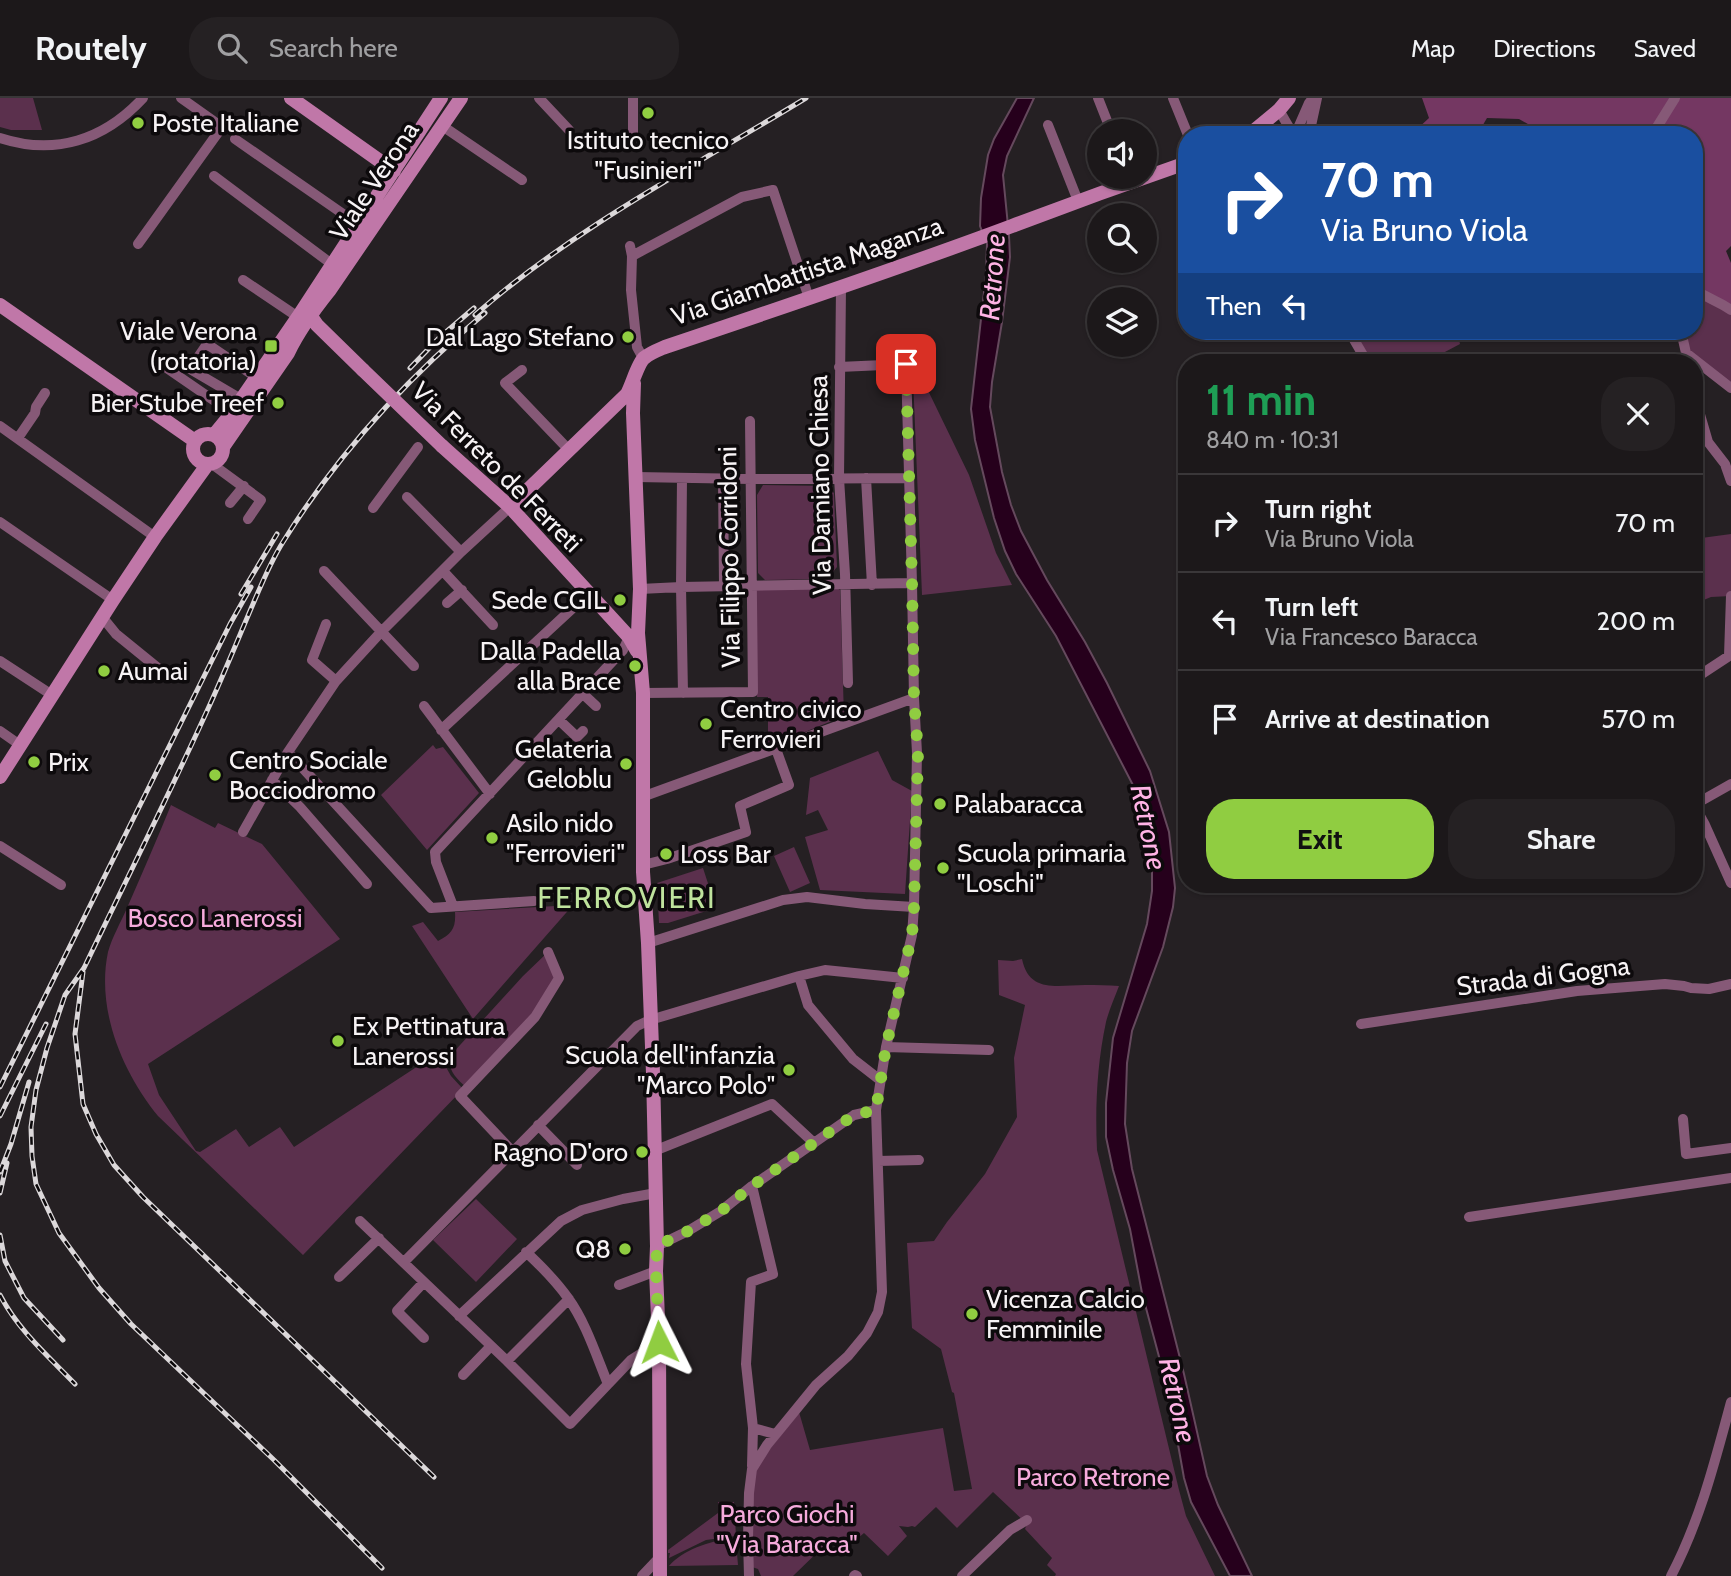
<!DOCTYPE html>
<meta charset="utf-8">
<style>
body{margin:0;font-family:Cabin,sans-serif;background:#252123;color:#f1f3f6;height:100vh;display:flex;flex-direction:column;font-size:26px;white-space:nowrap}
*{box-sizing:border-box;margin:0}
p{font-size:23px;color:#a0a0a2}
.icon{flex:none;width:38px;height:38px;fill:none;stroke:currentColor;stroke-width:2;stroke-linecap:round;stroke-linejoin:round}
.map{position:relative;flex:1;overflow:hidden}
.side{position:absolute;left:1178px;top:256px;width:525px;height:539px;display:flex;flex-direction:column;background:#1c181a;border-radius:28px;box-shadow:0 2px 5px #0004,0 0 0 2px #3a3739}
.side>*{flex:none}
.hud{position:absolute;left:1178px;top:28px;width:525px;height:214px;border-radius:28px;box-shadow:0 2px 5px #0004,0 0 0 2px #3a3739;background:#1a4fa0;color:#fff;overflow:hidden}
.buttons{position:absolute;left:1087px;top:21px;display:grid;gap:14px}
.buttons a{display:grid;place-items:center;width:70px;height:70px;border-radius:50%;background:#1c181a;box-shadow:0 2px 5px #0004,0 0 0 2px #3a3739;font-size:35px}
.pin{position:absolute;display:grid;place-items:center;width:60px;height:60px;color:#fff;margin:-30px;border-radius:14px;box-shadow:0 4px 10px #0006}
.me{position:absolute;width:77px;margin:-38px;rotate:357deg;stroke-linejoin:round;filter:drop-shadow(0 0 5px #0008)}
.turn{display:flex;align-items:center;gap:24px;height:147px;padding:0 28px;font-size:32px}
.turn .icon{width:91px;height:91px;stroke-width:2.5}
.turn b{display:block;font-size:49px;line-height:60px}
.then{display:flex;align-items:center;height:66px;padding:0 28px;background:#0003;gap:14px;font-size:26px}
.round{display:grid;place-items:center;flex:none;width:74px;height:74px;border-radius:28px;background:#252123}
.headline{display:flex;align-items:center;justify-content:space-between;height:119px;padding:0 28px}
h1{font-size:42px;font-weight:700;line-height:52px;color:#1e9e55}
.primary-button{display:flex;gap:14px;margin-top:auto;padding:14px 28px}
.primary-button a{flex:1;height:80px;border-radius:28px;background:#90cd41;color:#111;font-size:28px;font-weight:700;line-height:80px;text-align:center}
.primary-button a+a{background:#252123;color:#f1f3f6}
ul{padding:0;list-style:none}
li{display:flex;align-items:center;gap:21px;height:98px;padding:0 28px;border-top:2px solid #3a3739}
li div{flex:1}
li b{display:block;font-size:26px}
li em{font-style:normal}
header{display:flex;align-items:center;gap:42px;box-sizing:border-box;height:98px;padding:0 35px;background:#1c181a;border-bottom:2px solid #3a3739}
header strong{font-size:33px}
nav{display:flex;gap:38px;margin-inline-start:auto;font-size:24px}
.search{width:490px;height:63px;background:#252123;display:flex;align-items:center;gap:18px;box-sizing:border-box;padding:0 24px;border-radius:28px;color:#a0a0a2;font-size:26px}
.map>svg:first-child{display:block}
</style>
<header>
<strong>Routely</strong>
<div class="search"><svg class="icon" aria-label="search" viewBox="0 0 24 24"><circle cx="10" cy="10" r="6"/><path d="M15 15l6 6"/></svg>Search here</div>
<nav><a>Map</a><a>Directions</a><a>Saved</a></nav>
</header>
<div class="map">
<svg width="1731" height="1478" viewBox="0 0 1731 1478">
<rect width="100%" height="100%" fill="#252023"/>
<!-- green -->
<path fill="#5b304d" d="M0,0H33L42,32H11L0,29Z
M1694,192L1731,212V290L1686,255L1681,233H1694Z
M1366,233H1409L1415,243L1435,233H1485L1464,244L1463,240L1459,242L1460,246L1426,264H1369L1354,238Z
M921,278L969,377L996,455L1012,487L922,497L913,279Z
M763,387L827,388L834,395L837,469L827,481L765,482L758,475L757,397Z
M1731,436V498L1711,499L1694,506V441Z
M837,490L840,492L844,618L768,649V599H757L754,492Z
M433,647L436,651L443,649L479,695L427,752L381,697Z
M878,653L892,682L912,693L905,796L820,792L805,739L828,732L818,712L806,717L810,680Z
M171,707L215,730L218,725L262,746L340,841L148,966L159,997L196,1053L200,1054L236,1031L249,1049L280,1029L294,1049L438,955L451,978L463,991L303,1157L158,1018C122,974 96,911 108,854C112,839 121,824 127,810C142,776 157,741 171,707Z
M794,749L810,785L790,794L774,758Z
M703,770L716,810L668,825H659L657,785Z
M573,807L473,921L412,828L423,824L438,843C452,836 456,830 455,814Z
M548,854L559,880L535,919L467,990C456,980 448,973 450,958L523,878Z
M1022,861C1029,896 1059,887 1085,887C1097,887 1108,887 1119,888C1115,899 1109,912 1106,924C1097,966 1095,1010 1097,1052L1179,1392L1186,1418L1215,1478H1055L1056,1476L1047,1467L1052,1460L1025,1431L1027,1426L993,1394L957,1430L936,1409L915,1429L912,1428L908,1429L899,1428L907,1438L888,1458L864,1435L842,1454L830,1442L793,1478H761L758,1471L752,1469L749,1398L756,1369L799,1314L810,1352L943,1330L954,1393L972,1391L954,1295L952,1294L941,1251L912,1230L907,1145L934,1143L947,1124L985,1076L1017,1019L1014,960L1025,907L999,897L998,862L1013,863Z
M476,1101L517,1141L476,1184L433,1142Z
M718,1404H734L736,1438L706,1442L669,1460L670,1455H668V1452L718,1415Z
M730,1441L736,1444L738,1467L669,1468C683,1452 709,1443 730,1441Z"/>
<!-- forest -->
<path fill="#743762" d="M1422,0H1731V148L1726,153L1731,165V212L1694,192V37H1547L1519,21L1487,20L1477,37H1407L1414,34L1429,20Z"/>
<!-- water -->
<path fill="#26001c" stroke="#65495d" stroke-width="2" d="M1017,0H1034L1007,58L1003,77L1009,138L1010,159L1002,224L992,284L990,309L1002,374L1011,407L1021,433L1047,482L1085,544L1107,585L1150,673L1169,734L1175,790L1173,809L1163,849L1132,933L1127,965L1125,1026L1132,1071L1184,1276L1207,1378L1218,1407L1252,1478H1230L1191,1404L1184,1380L1169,1296L1142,1195L1130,1131L1113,1072L1106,1039V1005L1113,940L1147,826L1152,793V769L1142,707L1136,693L1056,538L1016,476L1005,453L994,420L975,342L971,311L986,176L987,146L980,128L981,100L988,57L994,41Z"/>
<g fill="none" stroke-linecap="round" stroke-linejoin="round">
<!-- street -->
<path stroke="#865977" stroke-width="10" d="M539,0L569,32
M633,0V36
M1098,0L1111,33
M1173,0L1188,37
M1279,12L1290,31L1292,37
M1265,24L1277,37
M441,27L522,82
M1048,27L1078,103
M1295,37L1309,5L1313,0
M1309,37L1317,0
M1652,37L1675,0
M0,40C55,58 104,42 143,0
M235,41L359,127
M214,78L333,167
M138,146L222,29L181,0
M630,148L632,158L631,192L637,249L643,260
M632,158L742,99L773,92L809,200
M243,182L298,219
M841,189L839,380L845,476L848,585
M1694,192L1723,207L1731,212
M1349,233L1367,264
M1681,233L1686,255L1731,290
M155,262L232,315
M522,272L505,285L569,352
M1694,296L1708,344L1725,366L1731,383
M241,301L190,271L207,246L256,279
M0,328L155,439
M18,340L35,315L36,309L45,295
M212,366L261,402L248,421
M636,379L751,381L908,380
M682,380L681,489L683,595
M723,380L724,488
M866,380L872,487
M407,399L461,454
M230,405L244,388
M373,410L418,349
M0,424L113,502
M324,473L414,568
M443,473L493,527
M640,491L681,489L912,485
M447,505L462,492
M103,520L116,536L164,575
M326,526L312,562L336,583
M0,563L52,597
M1694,581L1729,558L1731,498
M582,595L596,608
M643,595L753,594L750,323
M424,608L490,696
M559,622L577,639L583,633
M441,632L588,496
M0,633L20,647
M288,654L431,810L534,803
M272,682L300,709L367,786
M642,699L914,600
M1694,707L1705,727L1731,785
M1694,707L1731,686
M243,734L288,654L336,583L381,534L461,454L510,409
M0,748L61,787
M643,767L667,761L746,734L740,708L789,687L776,651
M453,808L436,764L435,754L623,552L629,539
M648,845L783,802L807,799L865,806L914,809
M799,878L808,907L853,961L880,982
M1361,926L1577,893L1665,886L1684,888L1691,890L1709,891L1731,886
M886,949L989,952
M1683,1021L1686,1056L1731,1050
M538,1027L577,1067
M512,1053L460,998L535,919L559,880L548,854
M654,1053L772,1006L814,1045
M878,1063L919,1062
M752,1088L773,1176L751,1184L746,1266L753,1330
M1469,1119L1731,1080
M360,1123L507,1263L570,1326L631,1262L659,1244
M657,1148L688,1133L721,1113L752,1088L854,1017L876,1012
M526,1154C541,1168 556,1183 568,1200C586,1225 596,1257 608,1286
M404,1164L637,928L650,922L799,878L825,872L903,880
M339,1179L379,1140
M619,1187L656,1173
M459,1218L561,1123L582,1112L623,1101L656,1095
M424,1240L397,1213L424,1184
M507,1263L569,1201
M463,1277L491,1248
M752,1368L753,1330L775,1336
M642,1478L660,1459
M749,1478L748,1441L749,1395L752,1371L767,1347L816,1287L848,1258L867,1235L878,1214L882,1194L876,1012L886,949L912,837L914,809L917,655L914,600L912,485L906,266L839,269
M854,1478L855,1477L857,1478
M962,1478L1010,1432L1027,1422
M1671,1478C1700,1423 1715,1363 1731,1304"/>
<!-- secondary -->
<path stroke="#c077a8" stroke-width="14" d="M291,0L394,73
M1249,37L1279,12L1289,0
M0,207L195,343
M308,210V214L317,227L363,272
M634,285L633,315L640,491L638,535L643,595V774L648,845L653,975L657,1148L656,1173L659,1244L660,1478
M193 351a15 15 0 1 1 30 0a15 15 0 1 1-30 0Z
M214,337L232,315L298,219L441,0
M442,348L510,409L629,539L637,553
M223,349L288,255C299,232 313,213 329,193L461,0
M510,409L627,296C632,287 638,265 644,260C650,255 658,252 665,249C781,210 897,171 1012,128C1070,106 1128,85 1186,65
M0,679L113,502L155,439L207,367"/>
<defs>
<path id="rail" d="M475,217C574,130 694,68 806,0
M410,270L439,240L474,210
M241,496L277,436
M83,874L75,936L83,1006L96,1036L114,1067L143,1099L434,1379
M0,989L230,526L251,489
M0,1018L46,926
M0,1074L11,1046L29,984
M0,1095L7,1065
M0,1137L5,1163L24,1200L63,1242
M0,1197C18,1232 48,1258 75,1286
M382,1470L274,1362L131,1226L99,1190L59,1135L36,1086L32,1058L31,1029L36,992L47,950L65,897L84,870C125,784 168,699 207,613C223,578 238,541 253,506C262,485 271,463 283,444C337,357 407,280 485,215"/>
</defs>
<!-- rail casing -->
<use href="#rail" stroke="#dcd8da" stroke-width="5"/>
<!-- rail -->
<use href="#rail" stroke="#0d0a0c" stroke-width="2.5" stroke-dasharray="8" stroke-linecap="butt"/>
<!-- secondary-bridge -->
<path stroke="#c077a8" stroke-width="14" d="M363,272L442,348"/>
</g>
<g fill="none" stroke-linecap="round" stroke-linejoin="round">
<!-- route -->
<path stroke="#90cd41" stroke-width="12" stroke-dasharray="0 21.6" d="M659,1244L656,1173L657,1148L688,1133L721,1113L752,1088L854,1017L876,1012L886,949L912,837L914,809L918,655L914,600L912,485L906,266"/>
</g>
<!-- markers -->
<g fill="#90cd41" stroke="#0d0a0c" stroke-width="2.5">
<circle cx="648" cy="15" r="7"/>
<circle cx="138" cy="25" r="7"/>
<circle cx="628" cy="239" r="7"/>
<rect x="264" y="241" width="14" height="14" rx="3.5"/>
<circle cx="278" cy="305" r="7"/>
<circle cx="620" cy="502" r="7"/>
<circle cx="635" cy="568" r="7"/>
<circle cx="104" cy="573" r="7"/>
<circle cx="706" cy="626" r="7"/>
<circle cx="34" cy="664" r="7"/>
<circle cx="626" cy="666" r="7"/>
<circle cx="215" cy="677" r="7"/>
<circle cx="940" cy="706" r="7"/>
<circle cx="492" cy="740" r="7"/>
<circle cx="666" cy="756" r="7"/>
<circle cx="943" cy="770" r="7"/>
<circle cx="338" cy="943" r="7"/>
<circle cx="789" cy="972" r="7"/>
<circle cx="642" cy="1054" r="7"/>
<circle cx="625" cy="1151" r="7"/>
<circle cx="972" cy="1216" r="7"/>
</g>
<g text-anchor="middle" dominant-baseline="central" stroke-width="7" stroke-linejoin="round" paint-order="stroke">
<!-- poi labels -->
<g font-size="26" fill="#f7f3f5" stroke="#0d0a0c" text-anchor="start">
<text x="152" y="25">Poste Italiane</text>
<text x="648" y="42" text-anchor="middle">Istituto tecnico<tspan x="648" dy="30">"Fusinieri"</tspan></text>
<text x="257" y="233" text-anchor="end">Viale Verona<tspan x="257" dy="30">(rotatoria)</tspan></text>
<text x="614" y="239" text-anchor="end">Dal Lago Stefano</text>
<text x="264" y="305" text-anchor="end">Bier Stube Treef</text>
<text x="606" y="502" text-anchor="end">Sede CGIL</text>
<text x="621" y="553" text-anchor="end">Dalla Padella<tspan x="621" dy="30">alla Brace</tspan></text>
<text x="118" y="573">Aumai</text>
<text x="720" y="611">Centro civico<tspan x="720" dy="30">Ferrovieri</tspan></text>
<text x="612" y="651" text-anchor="end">Gelateria<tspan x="612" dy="30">Geloblu</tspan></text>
<text x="229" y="662">Centro Sociale<tspan x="229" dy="30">Bocciodromo</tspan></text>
<text x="48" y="664">Prix</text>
<text x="954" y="706">Palabaracca</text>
<text x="506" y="725">Asilo nido<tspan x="506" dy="30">"Ferrovieri"</tspan></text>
<text x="957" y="755">Scuola primaria<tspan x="957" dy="30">"Loschi"</tspan></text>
<text x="680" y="756">Loss Bar</text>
<text x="352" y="928">Ex Pettinatura<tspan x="352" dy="30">Lanerossi</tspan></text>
<text x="775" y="957" text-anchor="end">Scuola dell'infanzia<tspan x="775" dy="30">"Marco Polo"</tspan></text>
<text x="628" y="1054" text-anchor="end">Ragno D'oro</text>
<text x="611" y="1151" text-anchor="end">Q8</text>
<text x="986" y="1201">Vicenza Calcio<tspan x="986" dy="30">Femminile</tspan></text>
</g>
<!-- street labels -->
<g font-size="26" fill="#f7f3f5" stroke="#0d0a0c">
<text transform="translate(374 83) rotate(-56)">Viale Verona</text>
<text transform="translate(807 173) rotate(-19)">Via Giambattista Maganza</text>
<text transform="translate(497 369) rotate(45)">Via Ferreto de Ferreti</text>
<text transform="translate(820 387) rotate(-91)">Via Damiano Chiesa</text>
<text transform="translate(729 459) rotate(-91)">Via Filippo Corridoni</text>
<text transform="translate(1543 878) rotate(-7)">Strada di Gogna</text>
</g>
<!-- park labels -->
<g font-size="26" fill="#f6abdc" stroke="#0d0a0c">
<text x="215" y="820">Bosco Lanerossi</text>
<text x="1093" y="1379">Parco Retrone</text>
<text x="787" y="1416">Parco Giochi<tspan x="787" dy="30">"Via Baracca"</tspan></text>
</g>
<!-- water labels -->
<g font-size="28" font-style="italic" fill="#ffb3e5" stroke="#0d0a0c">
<text transform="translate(992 179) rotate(-86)">Retrone</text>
<text transform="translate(1149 729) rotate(78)">Retrone</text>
<text transform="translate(1178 1302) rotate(77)">Retrone</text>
</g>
<!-- quarter labels -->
<g font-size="30" letter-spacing="2" fill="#bfe39d" stroke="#0d0a0c">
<text x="627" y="799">FERROVIERI</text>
</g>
</g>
</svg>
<div class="buttons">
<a><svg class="icon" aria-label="sound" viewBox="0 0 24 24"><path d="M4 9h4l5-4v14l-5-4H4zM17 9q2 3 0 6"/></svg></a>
<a><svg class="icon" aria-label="search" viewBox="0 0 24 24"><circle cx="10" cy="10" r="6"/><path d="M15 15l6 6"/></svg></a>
<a><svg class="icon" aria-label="layers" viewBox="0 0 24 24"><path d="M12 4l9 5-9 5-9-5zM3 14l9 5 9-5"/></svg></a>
</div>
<div class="pin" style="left:906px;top:266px;background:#d93025"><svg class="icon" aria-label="arrive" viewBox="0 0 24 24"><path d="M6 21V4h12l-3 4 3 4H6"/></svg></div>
<svg class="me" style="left:659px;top:1244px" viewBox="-20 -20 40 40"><path d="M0-17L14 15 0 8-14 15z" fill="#90cd41" stroke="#fff" stroke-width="4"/></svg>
<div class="hud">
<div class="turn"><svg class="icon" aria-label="right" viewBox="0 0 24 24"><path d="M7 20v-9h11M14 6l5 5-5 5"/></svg><div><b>70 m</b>Via Bruno Viola</div></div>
<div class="then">Then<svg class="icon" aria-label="left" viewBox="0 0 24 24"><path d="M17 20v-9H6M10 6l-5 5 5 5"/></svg></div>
</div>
<section class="side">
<div class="headline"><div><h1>11 min</h1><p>840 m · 10:31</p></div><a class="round"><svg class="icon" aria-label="close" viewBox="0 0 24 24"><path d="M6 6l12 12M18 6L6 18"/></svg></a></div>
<ul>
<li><svg class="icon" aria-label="right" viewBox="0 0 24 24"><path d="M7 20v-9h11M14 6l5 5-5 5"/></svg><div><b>Turn right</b><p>Via Bruno Viola</p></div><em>70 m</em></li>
<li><svg class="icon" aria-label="left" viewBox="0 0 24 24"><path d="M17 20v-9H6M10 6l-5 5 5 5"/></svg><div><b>Turn left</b><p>Via Francesco Baracca</p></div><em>200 m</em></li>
<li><svg class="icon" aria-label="arrive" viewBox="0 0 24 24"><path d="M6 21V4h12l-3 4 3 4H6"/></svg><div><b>Arrive at destination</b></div><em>570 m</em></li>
</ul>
<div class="primary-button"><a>Exit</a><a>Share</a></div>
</section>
</div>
